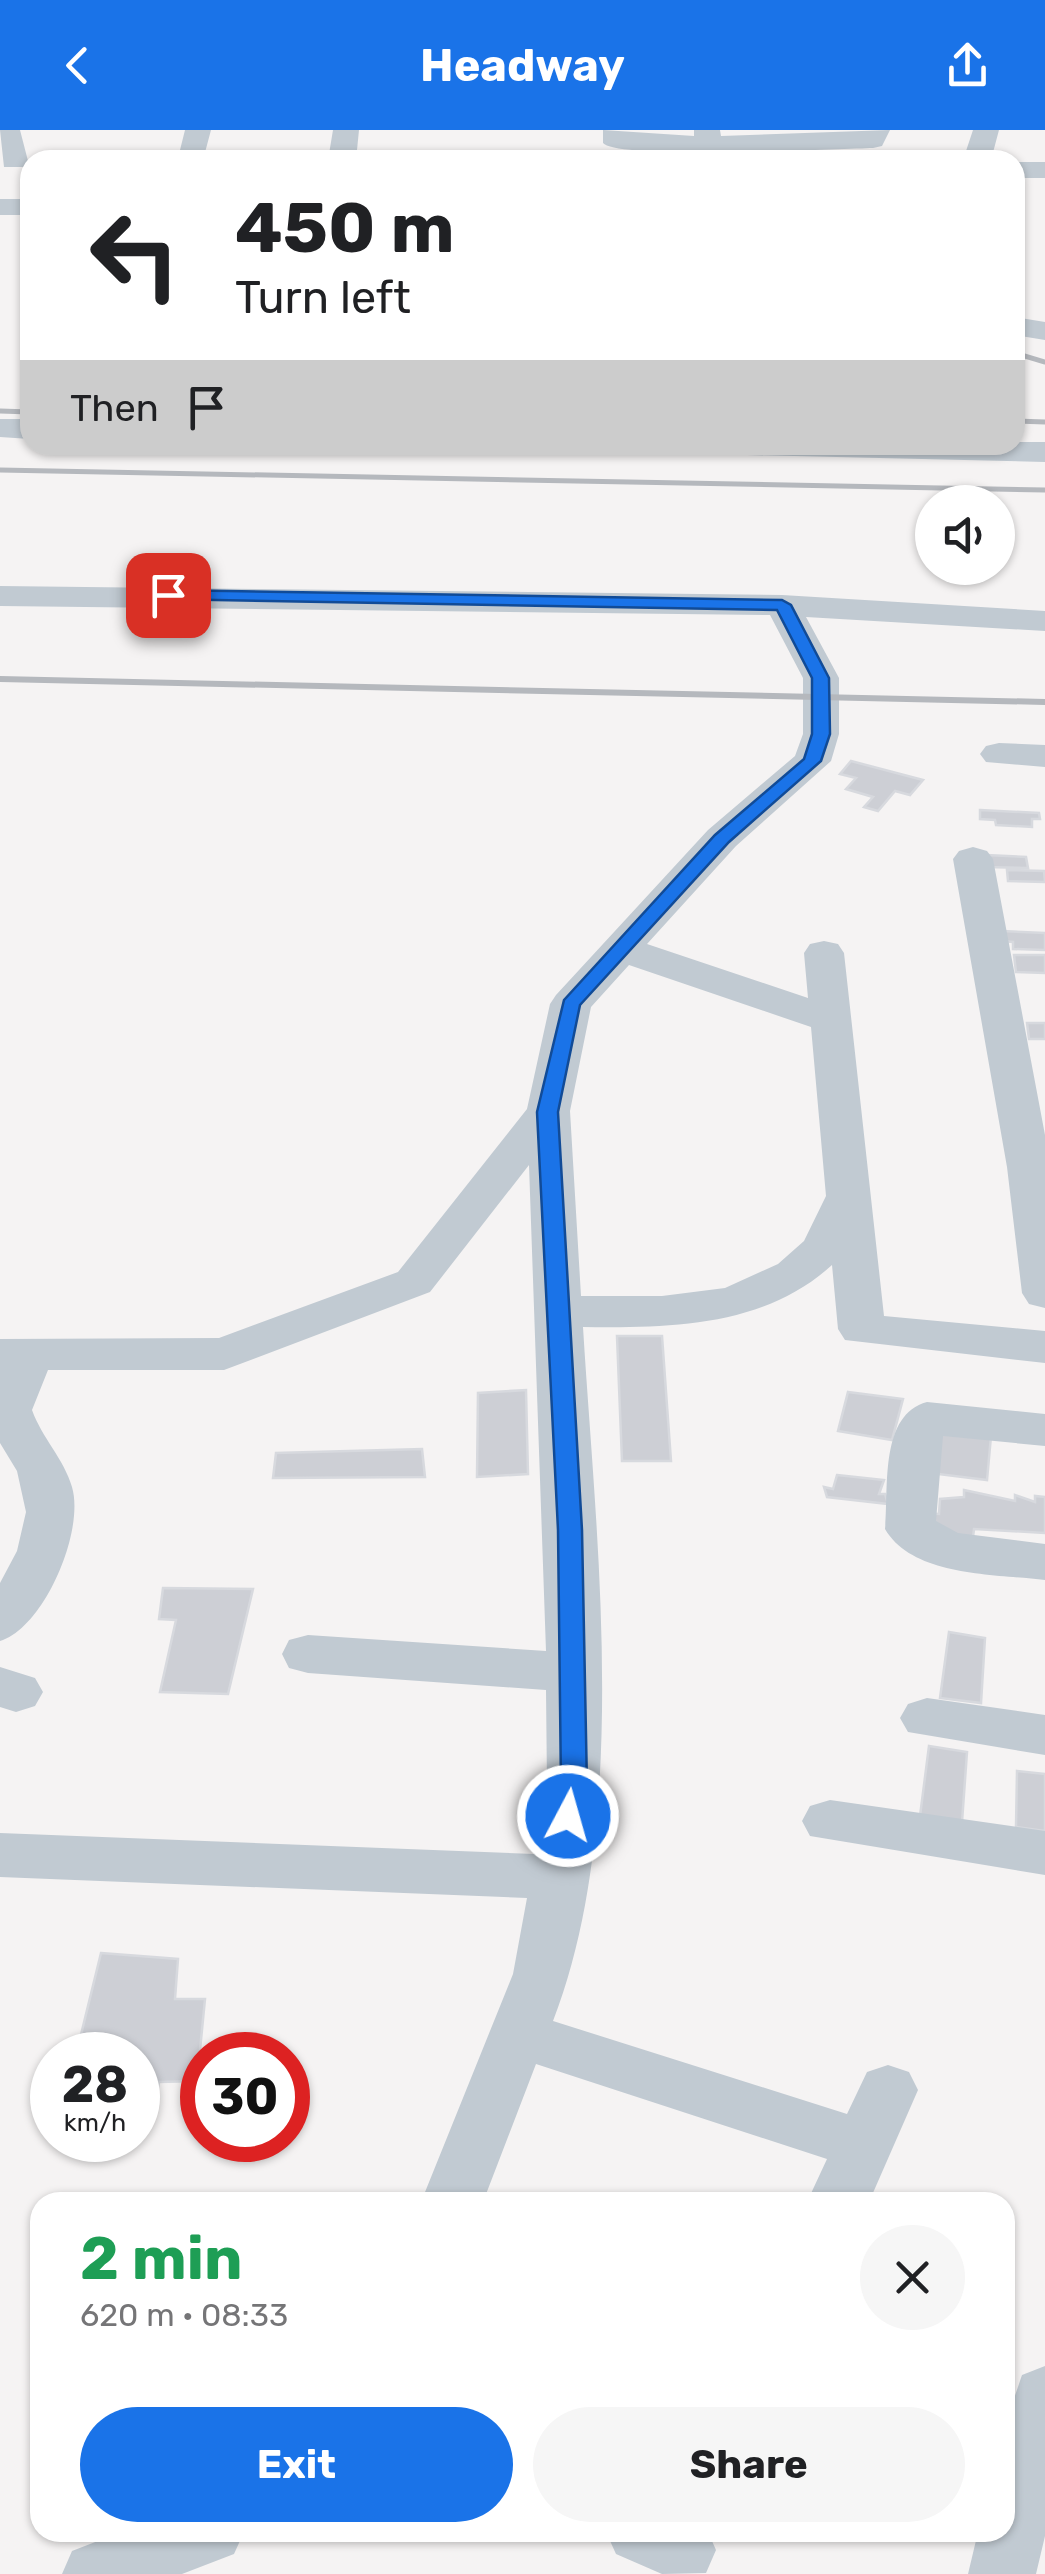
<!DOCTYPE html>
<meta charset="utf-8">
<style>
body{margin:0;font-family:Rubik,sans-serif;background:#f6f6f6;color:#202124;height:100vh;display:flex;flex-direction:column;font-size:38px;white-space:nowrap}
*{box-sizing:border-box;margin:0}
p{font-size:32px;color:#757577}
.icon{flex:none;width:55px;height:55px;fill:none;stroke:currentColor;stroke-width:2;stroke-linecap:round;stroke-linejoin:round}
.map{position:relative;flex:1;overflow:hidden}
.sheet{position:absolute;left:30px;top:2062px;width:985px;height:350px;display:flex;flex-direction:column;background:#fff;border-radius:30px;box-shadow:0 2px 8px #0004}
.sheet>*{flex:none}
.top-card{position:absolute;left:20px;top:20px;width:1005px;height:305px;border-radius:30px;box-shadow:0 2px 8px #0004;background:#fff;color:#202124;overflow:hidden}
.tools{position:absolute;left:915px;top:355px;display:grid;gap:20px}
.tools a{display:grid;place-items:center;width:100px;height:100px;border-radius:50%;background:#fff;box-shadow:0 2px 8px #0004;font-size:50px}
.speed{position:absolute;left:30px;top:1902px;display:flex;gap:20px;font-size:50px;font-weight:700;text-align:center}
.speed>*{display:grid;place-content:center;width:130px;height:130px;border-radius:50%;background:#fff;box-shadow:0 2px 8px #0004;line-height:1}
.speed small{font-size:25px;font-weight:400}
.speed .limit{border:15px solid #d22;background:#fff;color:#111}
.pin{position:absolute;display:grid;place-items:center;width:85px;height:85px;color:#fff;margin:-42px;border-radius:20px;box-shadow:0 5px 15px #0006}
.me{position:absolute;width:110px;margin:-55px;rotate:6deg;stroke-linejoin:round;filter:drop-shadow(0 0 8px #0008)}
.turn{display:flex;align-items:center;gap:35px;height:210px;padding:0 50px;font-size:45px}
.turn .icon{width:130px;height:130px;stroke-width:2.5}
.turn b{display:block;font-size:70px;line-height:85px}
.then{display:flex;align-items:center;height:95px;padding:0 50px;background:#0003;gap:20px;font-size:38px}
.round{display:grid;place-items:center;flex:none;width:105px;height:105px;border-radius:52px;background:#f6f6f6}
.head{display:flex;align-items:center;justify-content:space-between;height:170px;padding:0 50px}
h1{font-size:60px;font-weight:700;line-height:75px;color:#1e9e55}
.action{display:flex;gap:20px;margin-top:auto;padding:20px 50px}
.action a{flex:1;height:115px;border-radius:60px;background:#1a73e8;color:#fff;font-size:40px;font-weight:700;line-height:115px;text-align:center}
.action a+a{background:#f6f6f6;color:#202124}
header{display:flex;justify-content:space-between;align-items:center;height:130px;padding:0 50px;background:#1a73e8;color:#fff;font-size:45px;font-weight:700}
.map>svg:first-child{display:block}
</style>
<header><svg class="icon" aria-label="back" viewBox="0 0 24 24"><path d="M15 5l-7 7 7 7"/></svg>Headway<svg class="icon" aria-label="share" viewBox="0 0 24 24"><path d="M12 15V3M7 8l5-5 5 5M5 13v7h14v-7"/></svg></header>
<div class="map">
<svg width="1045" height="2444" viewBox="0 0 1045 2444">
<rect width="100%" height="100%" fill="#f5f3f3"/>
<!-- building -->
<path fill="#cdcfd5" stroke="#d7d9de" stroke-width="2.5" d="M851,631L923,650L910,665L895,661L878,681L864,677L873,667L846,659L856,648L840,644Z
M980,680L1039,683L1040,689H1032V697L996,695L995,690L980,689Z
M986,725L1026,727L1028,738L987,737Z
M1007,740L1044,741L1045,752L1008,751Z
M1002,801L1045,803V820L1013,819V812L1003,811Z
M1014,825H1045V843L1016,842Z
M1027,893H1045V909H1029Z
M617,1206H662L671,1331H622Z
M526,1260L528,1344L477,1347L478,1263Z
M848,1262L903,1269L892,1310L838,1301Z
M937,1299L991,1306L987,1350L930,1343Z
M422,1319L425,1347L273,1348L276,1323Z
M837,1345L884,1350L879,1364H885L888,1374L827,1367L824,1357L833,1359Z
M964,1360L1015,1371V1365L1035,1372V1366L1045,1367V1403L974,1399L973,1407L924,1401L926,1383L939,1384L940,1369L964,1367Z
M163,1458L253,1459L228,1564L160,1562L176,1490L159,1489Z
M949,1502L985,1508L981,1573L940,1568Z
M929,1616L967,1622L962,1692L920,1686Z
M1017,1641L1045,1644V1701L1016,1697Z
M101,1823L178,1829L175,1869H205L197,1951L159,1952L153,1981L138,1980V1925H76Z"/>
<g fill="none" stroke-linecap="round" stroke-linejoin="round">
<!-- minor -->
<path fill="#c1cad2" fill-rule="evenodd" d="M0,0H20L28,31L24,37H4Z
M185,0H211L203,30H84L98,22L180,20Z
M333,0H359L356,30H328Z
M603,0L694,6V0H720L721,6L890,0L882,16L873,18C836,19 617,30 603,13Z
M973,0H999L991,30H963Z
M1015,32H1045V48H1015Z
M0,69H30V85H0Z
M1015,187L1045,192V210L1015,205Z
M0,289H30V309L0,307Z
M1015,312H1045V332L747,325L731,315Z
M0,456L782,465L1045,481V501L806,487L839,548V604L831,631L736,716L647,814L808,868L804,823L810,814L824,811L838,814L844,823L884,1186L1045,1201V1233L845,1210L838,1199L832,1135C764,1197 671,1198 583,1197C596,1410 631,1690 553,1891L847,1984L867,1942L888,1935L909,1942L918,1960L869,2072H807L827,2029L536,1934L483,2072H421L513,1844L527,1768L0,1747V1703L534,1724L547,1656L546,1560L308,1543L289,1538L282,1524L289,1510L308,1505L546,1521L529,1035L430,1162L224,1240H48L32,1280C42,1308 64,1329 72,1357C85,1401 44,1498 0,1511V1453L17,1421L26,1382L17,1341L0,1313V1209L219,1208L398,1142L527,979L550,874L556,865L708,700L795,626L803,604V548L770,485L0,476ZM629,835L811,897L826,1066L804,1111L778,1134L725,1158L662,1166H581L570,981L591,877Z
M999,613L1045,615V637L986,632L980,624L986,616Z
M973,717L987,721L993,729L1045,1005V1178L1029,1174L1022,1163L1007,1037L953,729L959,721Z
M927,1272L1045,1284V1316L943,1306L936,1391L958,1403L1045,1414V1450C996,1444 913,1447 885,1399C889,1358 879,1285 927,1272Z
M0,1537L35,1548L43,1562L35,1576L16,1582L0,1577Z
M927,1568L1045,1585V1625L908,1602L900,1588L908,1574Z
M830,1670L1045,1701V1745L810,1706L802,1691L810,1676Z
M1045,2236V2406L1036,2444H968L978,2402H1005V2295L1022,2245Z
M121,2402H244L234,2424L182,2444H62L72,2421Z
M606,2402H708L716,2420L706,2443L662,2444L616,2424Z"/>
<!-- rail-far1 -->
<path stroke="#b5b8bd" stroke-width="5" d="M1015,223L1045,232
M0,281L30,282
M1015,291L1045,292
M0,340L1045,360"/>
<!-- rail -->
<path stroke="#b5b8bd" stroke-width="6" d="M0,549L1045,572"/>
</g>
<!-- route -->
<path fill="#1a73e8" stroke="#114b97" stroke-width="2.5" d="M168,460L782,470L791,475L829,548L830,604L821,631L729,712L580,875L558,982L582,1400L587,1656L578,1694H559L555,1686L561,1656L558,1400L537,982L564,870L715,705L804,629L812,604V548L777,480L162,469L159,465Z"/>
</svg>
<div class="tools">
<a><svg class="icon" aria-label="sound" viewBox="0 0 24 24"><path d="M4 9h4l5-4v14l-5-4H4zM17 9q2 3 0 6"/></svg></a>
</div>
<div class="speed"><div>28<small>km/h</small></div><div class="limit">30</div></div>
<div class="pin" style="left:168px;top:465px;background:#d93025"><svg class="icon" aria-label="arrive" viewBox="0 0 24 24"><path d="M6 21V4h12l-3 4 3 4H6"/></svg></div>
<svg class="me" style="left:568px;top:1686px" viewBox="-20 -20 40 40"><circle r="17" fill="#1a73e8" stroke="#fff" stroke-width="3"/><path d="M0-11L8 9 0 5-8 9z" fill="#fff"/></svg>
<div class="top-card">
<div class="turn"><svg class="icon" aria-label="left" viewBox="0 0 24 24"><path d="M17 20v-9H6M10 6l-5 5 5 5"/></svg><div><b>450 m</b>Turn left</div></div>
<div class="then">Then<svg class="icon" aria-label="arrive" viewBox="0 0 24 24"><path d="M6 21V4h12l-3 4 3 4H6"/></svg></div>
</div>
<section class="sheet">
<div class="head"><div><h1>2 min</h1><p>620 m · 08:33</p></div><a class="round"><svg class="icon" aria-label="close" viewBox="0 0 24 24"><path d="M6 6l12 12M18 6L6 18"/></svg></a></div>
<div class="action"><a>Exit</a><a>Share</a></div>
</section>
</div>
